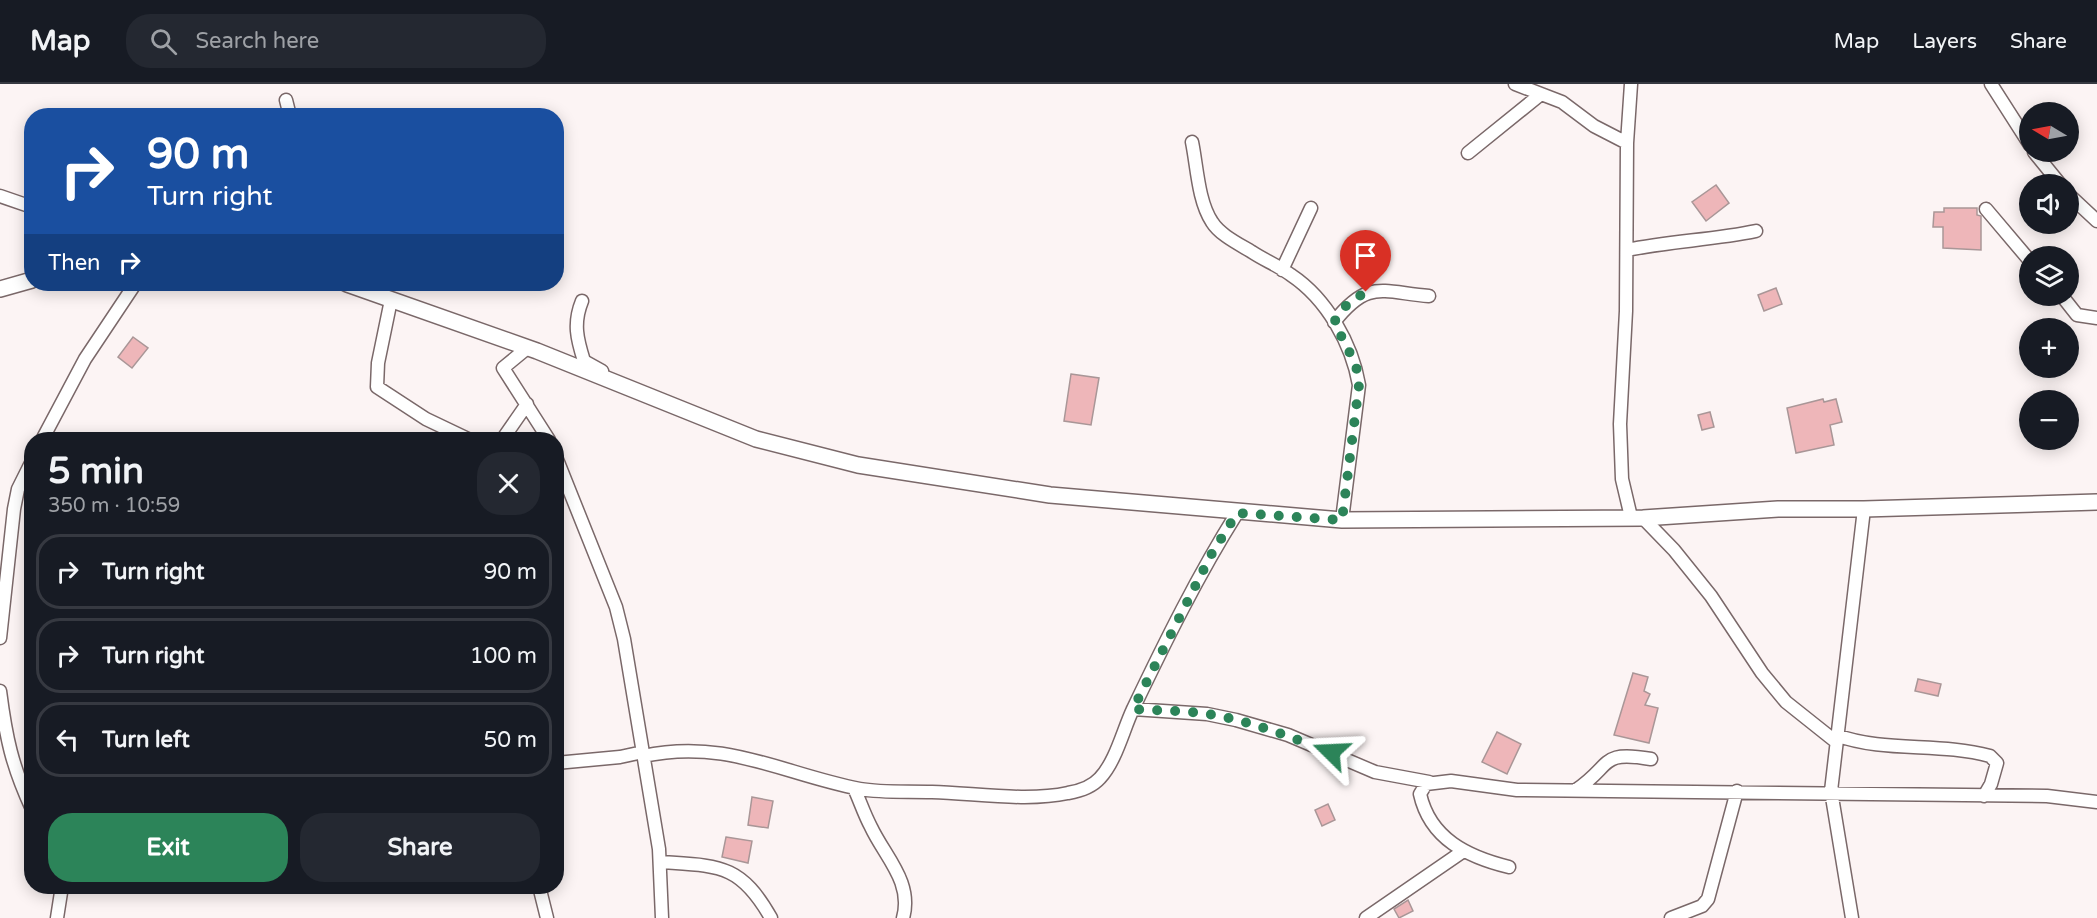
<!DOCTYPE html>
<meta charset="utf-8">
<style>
body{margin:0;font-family:"Varela Round",sans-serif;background:#242831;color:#f1f3f6;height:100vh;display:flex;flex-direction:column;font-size:22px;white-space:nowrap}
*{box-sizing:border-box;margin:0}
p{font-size:20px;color:#9ea1a6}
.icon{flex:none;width:33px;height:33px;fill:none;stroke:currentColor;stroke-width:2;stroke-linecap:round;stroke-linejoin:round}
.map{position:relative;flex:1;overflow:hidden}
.sheet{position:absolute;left:24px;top:348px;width:540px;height:462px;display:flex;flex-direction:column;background:#171b24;border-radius:24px;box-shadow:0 3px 15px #0003}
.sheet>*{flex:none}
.hud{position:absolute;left:24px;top:24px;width:540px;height:183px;border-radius:24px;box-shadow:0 3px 15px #0003;background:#1a4fa0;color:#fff;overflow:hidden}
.needle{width:39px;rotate:280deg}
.fabs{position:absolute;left:2019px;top:18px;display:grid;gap:12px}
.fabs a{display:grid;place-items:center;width:60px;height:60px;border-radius:50%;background:#171b24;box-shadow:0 3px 15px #0003;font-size:30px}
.pin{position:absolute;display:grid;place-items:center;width:51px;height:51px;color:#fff;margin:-62px -26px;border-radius:50% 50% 50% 0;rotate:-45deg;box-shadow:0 0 6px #0007}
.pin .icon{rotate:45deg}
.me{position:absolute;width:66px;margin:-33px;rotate:291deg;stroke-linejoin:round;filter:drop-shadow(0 0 4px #0008)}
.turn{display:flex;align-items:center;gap:21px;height:126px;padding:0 24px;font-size:27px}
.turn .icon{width:78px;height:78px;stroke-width:2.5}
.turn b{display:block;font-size:42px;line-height:51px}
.then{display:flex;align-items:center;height:57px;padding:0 24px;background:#0003;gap:12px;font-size:22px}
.round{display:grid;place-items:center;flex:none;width:63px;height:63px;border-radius:24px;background:#242831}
.headline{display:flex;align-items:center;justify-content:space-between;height:102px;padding:0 24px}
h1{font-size:36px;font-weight:800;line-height:45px}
.action{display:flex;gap:12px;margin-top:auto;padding:12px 24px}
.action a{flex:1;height:69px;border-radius:24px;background:#2c8459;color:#fff;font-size:24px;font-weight:800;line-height:69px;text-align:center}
.action a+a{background:#242831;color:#f1f3f6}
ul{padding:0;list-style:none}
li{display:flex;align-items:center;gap:18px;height:75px;margin:0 12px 9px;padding:0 12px;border:3px solid #363941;border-radius:24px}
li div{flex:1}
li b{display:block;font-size:22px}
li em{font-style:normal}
header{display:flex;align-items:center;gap:36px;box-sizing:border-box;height:84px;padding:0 30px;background:#171b24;border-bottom:2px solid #363941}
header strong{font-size:28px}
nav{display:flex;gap:33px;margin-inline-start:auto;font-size:21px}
.search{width:420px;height:54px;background:#242831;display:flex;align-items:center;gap:15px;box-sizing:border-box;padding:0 21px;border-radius:24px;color:#9ea1a6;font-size:22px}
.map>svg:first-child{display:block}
</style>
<header>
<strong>Map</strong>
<div class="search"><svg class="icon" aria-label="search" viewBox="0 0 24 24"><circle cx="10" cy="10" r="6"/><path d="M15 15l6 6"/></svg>Search here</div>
<nav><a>Map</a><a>Layers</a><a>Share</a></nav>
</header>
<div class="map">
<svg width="2097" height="834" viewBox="0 0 2097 834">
<rect width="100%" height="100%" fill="#fcf4f4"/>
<!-- building -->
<path fill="#eeb6b9" stroke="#a99697" stroke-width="1.5" d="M1716,101L1729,119L1706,137L1692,118Z
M1944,124H1977V131L1981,132V166L1943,164V143H1933L1934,128H1944Z
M1776,204L1782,220L1764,227L1758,211Z
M133,253L148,264L132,284L118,273Z
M1071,290L1099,294L1091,341L1064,337Z
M1823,315L1824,318L1836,315L1842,338L1830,341L1834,361L1796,369L1787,324Z
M1710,328L1714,343L1702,346L1698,331Z
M1633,589L1648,593L1644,607L1650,610L1645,621L1658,624L1649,659L1614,651Z
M1918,595L1941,600L1938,612L1915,607Z
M1497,648L1521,660L1507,690L1482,678Z
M752,713L773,717L768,744L748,741Z
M1328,720L1335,736L1322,742L1315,726Z
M726,753L752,757L748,779L722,773Z
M1408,816L1413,827L1399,834L1394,825Z"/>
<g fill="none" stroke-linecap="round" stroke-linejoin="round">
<defs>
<path id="minor" d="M1515,0L1562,18L1594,42L1627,59
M1991,0L2030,61
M286,16L290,32
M1192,58C1197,82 1198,117 1212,138C1220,151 1239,160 1252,168C1264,176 1279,182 1291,191C1327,215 1352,260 1359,301L1342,436
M2034,68L2060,100
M1468,69L1541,10
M2068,110L2097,137
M0,112L32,123
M1986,125L2030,177
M1627,166C1669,157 1713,156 1756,147
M1282,186L1311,124
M2062,212L2077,231L2097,234
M391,216L378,279L377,303L426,335L470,356
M582,217C573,239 577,255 584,277L602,287
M1334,238C1368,195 1381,208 1429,212
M526,265L503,284L549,356
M42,356L85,275L135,200
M502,356L527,320
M556,373L616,523L624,555L659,765L662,834
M1631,433L1622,395L1620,340L1626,227L1627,59L1631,0
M1643,434L1674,466L1711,512L1762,589L1786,618L1835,657
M0,554L14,425L18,405L32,377
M0,607C6,654 12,682 32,725
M1133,625L1207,630L1236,636L1288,651L1375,688L1429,698
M1836,651C1885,669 1939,658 1990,672L1997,679L1991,700L1984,712
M643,672C726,654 782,690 860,705C883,709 909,707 932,708C974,709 1027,718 1068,709C1080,707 1092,703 1100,694C1116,677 1123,646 1133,625C1165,558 1198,491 1237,429
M556,679L620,673L643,668
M854,704C860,717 864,730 871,743C885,773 913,798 903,834
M1576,706C1613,681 1599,666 1651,675
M660,778C718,782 740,779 771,834
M1509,783C1468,773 1430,755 1420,710L1426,700L1451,697L1517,706L2047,712L2097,718
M539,802L547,834
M57,834L62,802
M1366,834L1462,768
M1671,834L1702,822L1708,815L1737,707
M1852,834L1831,707L1864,425"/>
<path id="tertiary" d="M347,200L537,267L756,355L858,381L1050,411L1342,436L1643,434L1778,425H1864L2097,418
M0,205L32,196"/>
</defs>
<!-- minor casing -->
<use href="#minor" stroke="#7a6869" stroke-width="15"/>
<!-- tertiary casing -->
<use href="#tertiary" stroke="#7a6869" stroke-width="18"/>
<!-- minor -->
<use href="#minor" stroke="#fff" stroke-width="12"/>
<!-- tertiary -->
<use href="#tertiary" stroke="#fff" stroke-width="15"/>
</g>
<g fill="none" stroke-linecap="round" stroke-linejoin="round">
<!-- route -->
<path stroke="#2c8459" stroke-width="10" stroke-dasharray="0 18" d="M1331,668C1291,654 1250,636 1207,630C1183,626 1158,627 1133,625L1211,471L1237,429L1342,436L1359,301L1356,281L1334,238L1348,219L1366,208"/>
</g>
</svg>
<div class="fabs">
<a><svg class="needle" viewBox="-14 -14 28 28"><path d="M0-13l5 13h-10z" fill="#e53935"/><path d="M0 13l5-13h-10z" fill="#9ea1a6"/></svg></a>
<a><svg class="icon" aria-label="sound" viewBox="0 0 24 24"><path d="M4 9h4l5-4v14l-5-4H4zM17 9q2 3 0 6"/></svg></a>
<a><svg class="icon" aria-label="layers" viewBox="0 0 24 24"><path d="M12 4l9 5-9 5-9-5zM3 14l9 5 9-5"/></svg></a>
<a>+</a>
<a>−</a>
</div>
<div class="pin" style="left:1366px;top:208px;background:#d93025"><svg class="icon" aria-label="arrive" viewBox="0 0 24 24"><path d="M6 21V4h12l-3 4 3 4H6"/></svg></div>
<svg class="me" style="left:1331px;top:668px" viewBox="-20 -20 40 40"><path d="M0-17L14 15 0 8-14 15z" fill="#2c8459" stroke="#fff" stroke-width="4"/></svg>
<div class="hud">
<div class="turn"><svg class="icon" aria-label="right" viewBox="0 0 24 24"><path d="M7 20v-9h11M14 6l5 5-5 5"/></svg><div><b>90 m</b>Turn right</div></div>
<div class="then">Then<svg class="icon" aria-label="right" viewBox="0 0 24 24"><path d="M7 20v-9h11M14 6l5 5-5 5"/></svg></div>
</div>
<section class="sheet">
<div class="headline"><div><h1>5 min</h1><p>350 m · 10:59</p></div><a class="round"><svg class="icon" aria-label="close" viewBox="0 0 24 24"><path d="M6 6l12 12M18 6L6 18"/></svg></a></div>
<ul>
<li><svg class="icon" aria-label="right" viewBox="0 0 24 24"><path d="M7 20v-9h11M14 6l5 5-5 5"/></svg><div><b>Turn right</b></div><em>90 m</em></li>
<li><svg class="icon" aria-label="right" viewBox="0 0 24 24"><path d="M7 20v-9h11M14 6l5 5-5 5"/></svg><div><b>Turn right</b></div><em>100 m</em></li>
<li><svg class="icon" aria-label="left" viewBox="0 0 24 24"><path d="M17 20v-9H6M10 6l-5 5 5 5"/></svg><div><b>Turn left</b></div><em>50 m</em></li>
</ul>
<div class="action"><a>Exit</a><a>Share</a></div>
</section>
</div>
